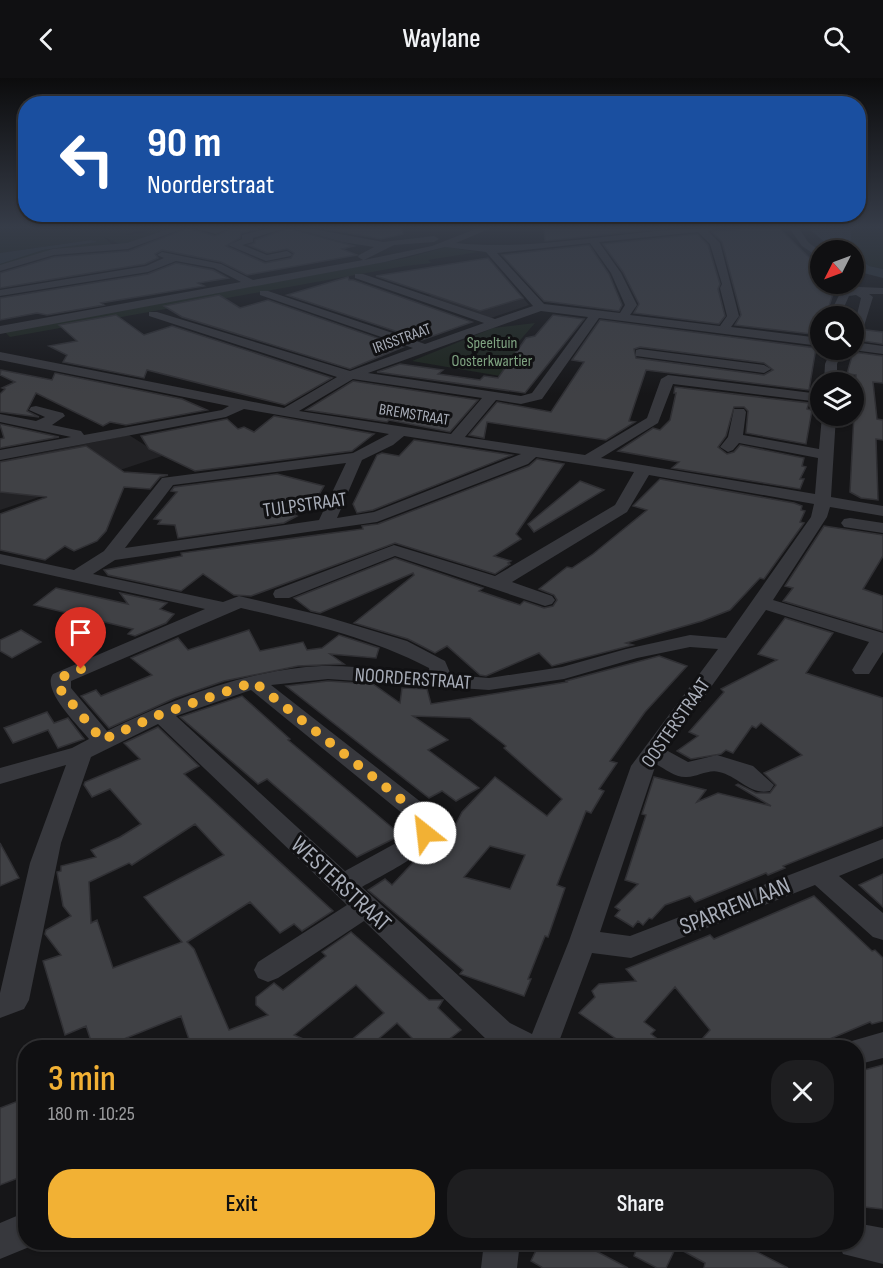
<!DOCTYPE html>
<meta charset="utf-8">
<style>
body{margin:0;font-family:"Sofia Sans Condensed",sans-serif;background:#1e1e20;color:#f1f3f6;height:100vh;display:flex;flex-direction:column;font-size:22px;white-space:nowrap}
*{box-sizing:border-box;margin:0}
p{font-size:20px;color:#9c9d9f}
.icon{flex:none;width:33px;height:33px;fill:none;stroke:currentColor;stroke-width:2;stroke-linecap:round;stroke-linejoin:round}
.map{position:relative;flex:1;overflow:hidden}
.panel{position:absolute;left:18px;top:962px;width:846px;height:210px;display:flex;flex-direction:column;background:#101012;border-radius:24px;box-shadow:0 2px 4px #0004,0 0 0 2px #303032}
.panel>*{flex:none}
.banner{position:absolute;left:18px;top:18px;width:848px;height:126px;border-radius:24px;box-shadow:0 2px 4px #0004,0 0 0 2px #303032;background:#1a4fa0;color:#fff;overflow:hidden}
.needle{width:39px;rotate:228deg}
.fabs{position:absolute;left:810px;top:162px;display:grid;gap:12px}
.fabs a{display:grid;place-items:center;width:54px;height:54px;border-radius:50%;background:#101012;box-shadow:0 2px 4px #0004,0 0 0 2px #303032;font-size:30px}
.pin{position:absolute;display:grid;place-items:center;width:51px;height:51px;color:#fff;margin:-62px -26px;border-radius:50% 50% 50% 0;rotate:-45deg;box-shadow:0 0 6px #0007}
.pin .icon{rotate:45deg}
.me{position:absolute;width:66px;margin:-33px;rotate:331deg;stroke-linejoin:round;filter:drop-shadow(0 0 4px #0008)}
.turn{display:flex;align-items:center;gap:21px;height:126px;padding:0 30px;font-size:27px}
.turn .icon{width:78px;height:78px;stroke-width:2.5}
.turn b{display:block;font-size:42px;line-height:51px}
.round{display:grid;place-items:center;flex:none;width:63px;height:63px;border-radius:24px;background:#1e1e20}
.headline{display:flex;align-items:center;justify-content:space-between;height:102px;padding:0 30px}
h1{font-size:36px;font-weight:600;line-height:45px;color:#f2b134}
.cta{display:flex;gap:12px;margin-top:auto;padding:12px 30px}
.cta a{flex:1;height:69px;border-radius:24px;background:#f2b134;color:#111;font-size:24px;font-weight:600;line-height:69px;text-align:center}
.cta a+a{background:#1e1e20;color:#f1f3f6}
header{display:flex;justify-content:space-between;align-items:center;height:78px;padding:0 30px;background:#101012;font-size:27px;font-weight:600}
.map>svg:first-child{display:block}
</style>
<header><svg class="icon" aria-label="back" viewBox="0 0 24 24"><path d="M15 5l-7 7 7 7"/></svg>Waylane<svg class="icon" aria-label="search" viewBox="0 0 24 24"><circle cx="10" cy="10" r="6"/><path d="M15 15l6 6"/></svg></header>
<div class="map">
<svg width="883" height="1190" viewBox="0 0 883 1190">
<rect width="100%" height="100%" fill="#161618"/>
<!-- built -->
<path fill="#222225" d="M505,199L529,227L491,240L428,218Z
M129,357L162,378L0,432V383Z"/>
<!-- green -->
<path fill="#1e261f" d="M0,150H143L126,157L143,155L152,150H170L122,167L104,159L113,168L74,169L0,189V186L43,172L97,164L91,162L0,175Z
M852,150H883V191L869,188L850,172Z
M446,169L478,174L428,182L432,185L405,188L10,259L5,254L406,180Z
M535,245L516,267L526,269L500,298L412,283L493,250Z"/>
<!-- water -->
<path fill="#2c353c" d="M808,150H852L850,172H834Z
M91,162L98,164L43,172L0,186V175Z
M854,176L869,188L883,191V200L856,193L854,190Z"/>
<!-- building -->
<path fill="#404145" stroke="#303034" stroke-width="1.5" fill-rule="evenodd" d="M187,150L215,158L232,150H261L241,155L240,160L226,168L265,185L291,180L294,175L287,171L267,175L249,167L255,165V162L288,150L354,168L342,171L357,177L247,197L221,184L162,172L155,176L158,180L145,186L0,210V195L54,179L129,173Z
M320,150H402L403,156L381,161Z
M544,150H669L545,163Z
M753,150H779L820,190V206H836L826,238H820V257L735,247L741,237L722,164L712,154Z
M697,156L708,167L720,206L718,211L725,238L719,246L634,235L639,226L623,194L603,166Z
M589,167L609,196L622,227L619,233L544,223L502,177Z
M488,180L523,220L480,233L376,198Z
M176,185L213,192L228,200L198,205L204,208L101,225L104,227L47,237L37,235L0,242V220L148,196Z
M348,199L349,202H353L472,244L422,262L287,217Z
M219,217L240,230L268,222L403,269L350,291L182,239L164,228Z
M116,237L144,257L172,248L332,300L285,327L147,292L144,300L63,284L67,277L49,268L77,263L59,247Z
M553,237L584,241L525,315L377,294L400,286L443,292L438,296L480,302L484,298L498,300L526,260L535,258Z
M600,242L816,270L809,312L646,292L629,343L635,344L606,362L487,344L484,360L469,357L497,324L551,334L584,284L572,282ZM640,269L764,285L773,292L764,297L636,280L634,271Z
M859,251L883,254V266L856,262Z
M853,274L883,278V305L873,304L877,341L883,342V362L876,361L878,422L861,420L850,414L856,297L847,296Z
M1,292L52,302L55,295L182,321L207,332L126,347L110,344L103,348L36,315L27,333L39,339L0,334V316L5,311L2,310L15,304L0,297Z
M353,303L478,322L450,354L389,342L387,344L306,332Z
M675,309L809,325L807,331L812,332L806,366L746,355L748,333L744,329H734L726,358L718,369L727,376L734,374L740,367L804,380L802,388L806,389L800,401H804L800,411L672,390L679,384L618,373L653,350L660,352L670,342L676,315H674Z
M274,338L374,356L352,373L195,393L149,371L141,358L227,341L238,351L244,349L254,354Z
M0,347V346L59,359L0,370V361L4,360Z
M414,362L512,377L373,432L357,435L353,426L377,377L382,375L399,378Z
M86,368L124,394L168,397L160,399L150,411L124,409L106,453L97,463L74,473L65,468L45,482L0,472V436L47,419L0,414V384Z
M537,381L564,386L516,456L521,461L494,478L511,483L508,485L510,486L495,496L395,465L251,518L234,517L203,496L181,513L108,497L104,492L182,478L181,475L363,451L362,448L378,446L529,388Z
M277,396L324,408L313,427L292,436L297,438L284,445L178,460L175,447L158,446L161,442L154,441L177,414L171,413L174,409Z
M660,401L794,425L802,428L801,432L805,433L800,444L804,445L764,501L760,500L730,532L702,543L626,565L633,567L552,588L539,575L486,598L480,597L447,568L435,575L408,561L354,545L414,497L413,495L320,535L311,533L294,520L395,480L483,510L479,513L520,527L524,523L544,530L553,528L557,522L554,517L539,511L567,489L572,490L593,476L647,432L633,428Z
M580,403L604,412L534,454L528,446Z
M824,448L883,457V478L863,511L883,518V553L783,523L793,510L785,508Z
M56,510L128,526L120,515L167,525L160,531L174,536L166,545L135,558L128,556L133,551L34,527Z
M785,540L833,555L806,595L883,620V748L783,788L785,790L768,797L766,795L695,824L690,818L665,827L652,841L649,840L643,847L638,843L633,849L615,838L620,832L615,829L638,806L625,802L646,737L642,736L654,699L706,712L697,724L718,715L771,728L736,707L738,706L756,715H770L776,707L764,695L802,677L761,645L756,650L752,648L733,675L726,672L721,676L691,681L677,673L698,658L689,654L724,614L721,611L777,582L758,576Z
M21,552L41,564L12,580L0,573V562Z
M249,552L260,573L303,564L307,572L322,570L339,557L379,570L376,580L330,576L344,586L298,588L224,603L175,620L109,650L81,618L96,612L101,618L152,597L131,580L178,560L188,572Z
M659,578L687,588L645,634L610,683L617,685L599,711L604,713L591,735L586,733L557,807L565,810L548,859L545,858L528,901H531L524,918L460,896L463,892L368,812L385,801L392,807L423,774L438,781L462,734L495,699L547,738L562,721L504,670L506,668L470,640L413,638L448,662L428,672L479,710L456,723L442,713L429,720L286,608L328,603L373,606L400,625L402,610L427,611L431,626L567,604L566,603ZM490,768L525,777L510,811L464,799Z
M242,618L290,661L288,662L401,757L357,779L267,701L258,706L180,639Z
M47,634L54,645L68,640L84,661L58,670L48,652L13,665L4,650Z
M158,649L199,688L184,696L333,833L302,853L294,846L280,855L250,824L187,864L194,871L229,952L268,937L256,927V919L274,905L283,912L326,878L322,874L351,854L429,922H443L438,930L461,952L439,969H421L397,945L369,969H343L384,935L356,907L294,957L322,969H188L191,967L181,938L104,969H93L86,948L65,957L43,883L61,877L45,856L46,852L71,838L63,828L57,794L61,793V788L96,779L91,772L120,759L141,746L110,711L92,719L84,707L85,704L140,681L124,665ZM195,746L224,777L144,819L182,864L113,890L97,842L91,845L89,804L129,785L132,787Z
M0,765L19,800L0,808Z
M883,796V829L859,807Z
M814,818L872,873L875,872L883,880V943L872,946L870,944L811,969H695L710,952L675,909L644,944L655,952L651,956L668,969H628L579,935L595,919L592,913L599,906L636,903L626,891L710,857L714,861Z
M883,987V1131L864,1129L860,1115L856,1114V994Z
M26,1020V1097L0,1107V1030Z
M540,1164H579L628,1190H543L531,1183Z
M639,1164H738L788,1190H704L705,1185L676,1169L666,1190H657L634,1178Z"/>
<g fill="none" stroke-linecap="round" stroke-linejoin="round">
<!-- minor -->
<path fill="#37383d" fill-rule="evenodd" d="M171,150H185L128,171L54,177L0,193V187L53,171L127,165Z
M194,150H230L216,156Z
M270,150H286L253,160V164L242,167L267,177L287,173L292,176L291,178L266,183L228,167L242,161V157Z
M292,150H308L383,164L434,158L439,161L434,164L394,167L364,182L432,168L478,150H491L456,165C543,174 629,150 716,150L708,153L720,165L739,238L731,249L820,260V268L599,240L542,321L521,326L496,322L465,359L585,377L647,340L661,301L668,297L820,316V324L673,306L658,345L601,380L815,416L818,380L739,365L733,372L728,374L720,369L728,359L734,331H744L746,334L743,357L819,371L822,338H836L831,419L883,428V438L830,429L827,439L773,522L883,555V574L869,596H855L852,592L869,564L766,532L666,672L688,684L717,677L753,688L774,707L770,713C751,718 738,698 719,694C709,691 697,699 687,699C676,700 665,691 656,686L600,854L630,858L883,761V780L839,798L883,835V862L873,859L815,807L631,880L592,875L557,969H499L488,963L364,843L278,900L268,904L258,900L254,892L258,884L347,827L158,646L91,679L61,765L29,922L24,931L0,940V915L30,785L66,687L0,706V690L72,670L89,661C78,647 41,612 53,596L205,531L0,486V476L74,492L104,473L162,400L353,375L389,356L244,331L226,339L0,382V372L71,359L0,344V336L36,343L45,339L29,332L31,329L36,328L63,335L65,338L52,347L81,353L84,357L222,332L229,328L0,282V274L284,330L337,299L149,238V234H157L350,293L413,270L260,217V213H268L425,266L484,245L355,200V196H363L495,241L533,228L486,174L445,169L385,184L0,256V248L241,204L214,190L176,183L148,194L0,218V212L146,188L164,180L157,177L162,174L221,186L253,202L363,182L358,179L359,177L374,169L342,164ZM698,154L710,166L722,206L720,210L727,238L720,248L630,237L637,227L621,195L599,164ZM590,165L611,195L625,227L620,235L544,226L497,175ZM541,233L588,239L532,315L521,318L368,295ZM353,301L482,320L451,356L299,333ZM404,358L521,376L374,434L337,440L362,382L393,367ZM536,379L634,394L615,427L495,498L394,467L275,512L273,516L275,520H289L395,478L545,528L552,526L555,522L552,518L512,504L627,434L649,397L814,426L811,439L726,560L690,557L626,571L562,589L489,600L451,597L445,583L407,563L324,538L239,518L223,524L93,496L115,482L377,444L528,386ZM346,385L319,442L125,470L173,407ZM241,530C305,545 370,559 429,590L430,596C387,593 341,584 298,590C231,598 167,624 107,653L71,610V603ZM690,569L718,571L631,688L569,863L532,956L510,945L362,809C380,798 445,769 437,743C435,738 429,732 426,728L271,607L328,601L489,612L564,601L637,580ZM251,612L408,740L413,745L412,753L407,759L345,793L176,638Z
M789,150H799L808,164L820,173V180L802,168Z
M846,206L860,209L883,210V216H869L873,219L864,248L854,249L861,220L856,217L849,218L840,238H829L841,213L848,211L845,208Z
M854,264L883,268V276L853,272Z
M640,271L764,287L771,291L764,295L636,278V272Z
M831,272H843L837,286V304H824L825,286Z
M850,440L883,445V455L844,449L841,445L844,441Z
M883,954V980L856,987V969H843L845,965Z
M26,1134V1164L39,1165L0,1181V1145Z
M856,1145L883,1150V1186L843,1176L838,1164H856Z
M484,1164H520L517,1190H481Z"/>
</g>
<!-- sky -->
<linearGradient id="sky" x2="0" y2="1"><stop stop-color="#0c0c0d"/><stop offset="0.47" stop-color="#363c48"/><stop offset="1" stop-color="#363c48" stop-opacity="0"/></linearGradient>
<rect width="883" height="317" fill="url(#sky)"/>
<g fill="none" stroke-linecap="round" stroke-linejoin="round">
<!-- route -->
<path stroke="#f2b134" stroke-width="10" stroke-dasharray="0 18" d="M81,591L60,600V611L102,662L161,636L254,604L417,734L424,744L425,755"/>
</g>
<g text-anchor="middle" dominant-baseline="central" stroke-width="6" stroke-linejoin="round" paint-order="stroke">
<!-- far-street labels -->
<g font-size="16" fill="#a8adb8" stroke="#111113">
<text transform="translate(402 261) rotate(-20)">IRISSTRAAT</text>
<text transform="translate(414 337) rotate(9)">BREMSTRAAT</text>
</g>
<!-- far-park labels -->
<g font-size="16" fill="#7fa381" stroke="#111113">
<text x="492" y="265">Speeltuin<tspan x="492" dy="18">Oosterkwartier</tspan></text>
</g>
<!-- street labels -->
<g font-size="20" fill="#a8adb8" stroke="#111113">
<text transform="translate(305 427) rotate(-8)">TULPSTRAAT</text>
<text transform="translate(413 601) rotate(4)">NOORDERSTRAAT</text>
<text transform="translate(676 645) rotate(-55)">OOSTERSTRAAT</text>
</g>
<!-- near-street labels -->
<g font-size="24" fill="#a8adb8" stroke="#111113">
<text transform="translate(341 806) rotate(43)">WESTERSTRAAT</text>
<text transform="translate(735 828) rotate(-22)">SPARRENLAAN</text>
</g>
</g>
</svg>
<div class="fabs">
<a><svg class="needle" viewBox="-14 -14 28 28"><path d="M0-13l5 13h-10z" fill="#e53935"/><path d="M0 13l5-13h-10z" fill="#9c9d9f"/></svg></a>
<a><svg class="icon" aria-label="search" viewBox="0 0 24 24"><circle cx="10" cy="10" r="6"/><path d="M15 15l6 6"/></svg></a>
<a><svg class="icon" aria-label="layers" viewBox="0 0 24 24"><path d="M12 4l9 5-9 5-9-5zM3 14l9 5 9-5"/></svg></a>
</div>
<div class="pin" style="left:81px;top:591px;background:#d93025"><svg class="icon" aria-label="arrive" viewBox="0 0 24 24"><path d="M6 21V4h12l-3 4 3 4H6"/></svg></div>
<svg class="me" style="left:425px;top:755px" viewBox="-20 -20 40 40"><circle r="19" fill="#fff"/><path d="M0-13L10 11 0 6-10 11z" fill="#f2b134"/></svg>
<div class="banner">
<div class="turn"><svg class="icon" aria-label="left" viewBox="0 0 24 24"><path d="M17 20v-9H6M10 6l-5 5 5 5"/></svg><div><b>90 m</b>Noorderstraat</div></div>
</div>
<section class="panel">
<div class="headline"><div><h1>3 min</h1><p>180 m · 10:25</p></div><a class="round"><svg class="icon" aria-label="close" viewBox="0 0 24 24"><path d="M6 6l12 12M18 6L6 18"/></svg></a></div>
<div class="cta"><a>Exit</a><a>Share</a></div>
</section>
</div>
